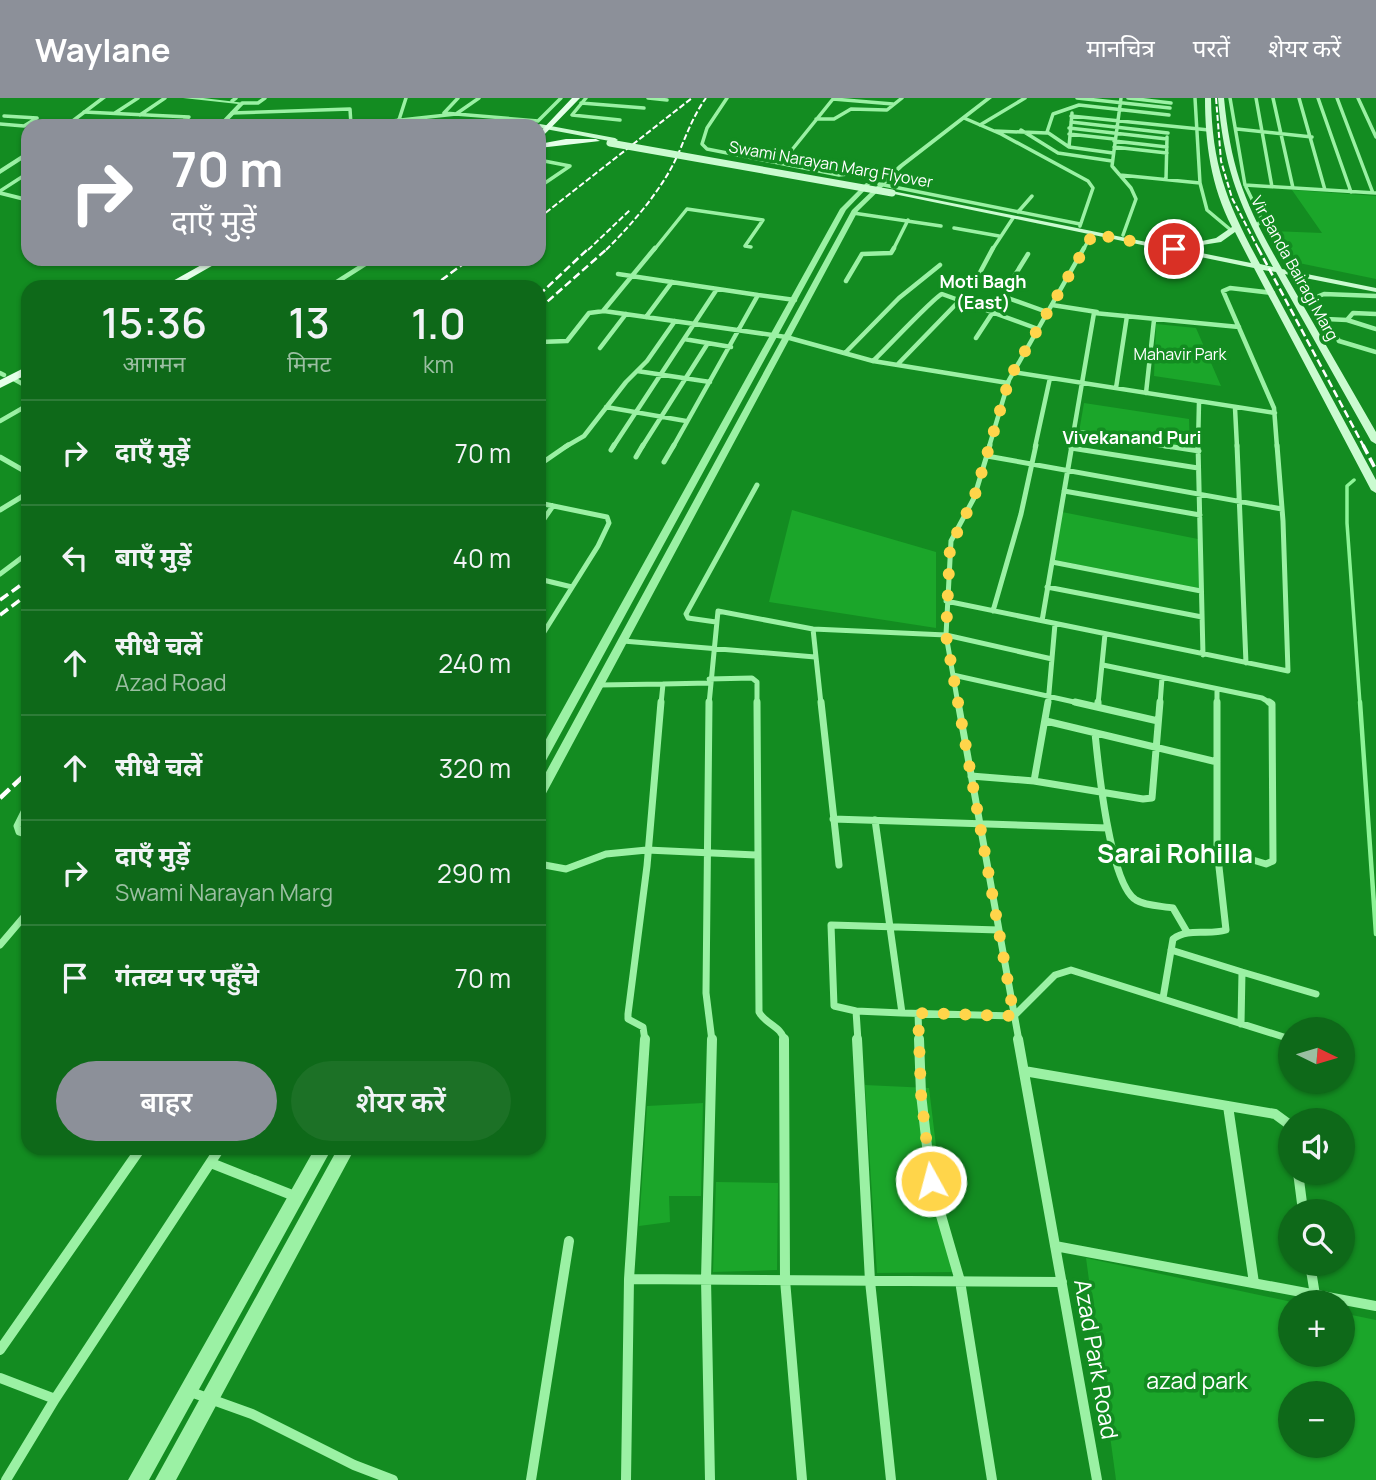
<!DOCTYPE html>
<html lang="hi">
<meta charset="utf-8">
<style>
body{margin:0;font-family:Manrope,"Noto Sans Devanagari",sans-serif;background:#1c7126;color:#f1f3f6;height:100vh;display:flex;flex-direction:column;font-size:26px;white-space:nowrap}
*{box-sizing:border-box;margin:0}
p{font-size:23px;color:#9bbfa2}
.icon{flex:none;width:38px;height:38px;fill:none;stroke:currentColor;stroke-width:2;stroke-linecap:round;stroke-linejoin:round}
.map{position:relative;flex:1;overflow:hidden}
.sheet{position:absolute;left:21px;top:182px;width:525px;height:875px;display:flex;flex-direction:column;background:#0e6919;border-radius:21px;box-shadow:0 2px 5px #0004}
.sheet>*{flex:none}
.top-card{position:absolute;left:21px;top:21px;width:525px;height:147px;border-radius:21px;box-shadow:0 2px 5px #0004;background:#8c9099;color:#fff;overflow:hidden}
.needle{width:46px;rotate:95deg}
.tools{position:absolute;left:1278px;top:919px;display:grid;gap:14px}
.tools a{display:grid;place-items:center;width:77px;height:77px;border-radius:50%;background:#0e6919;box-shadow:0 2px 5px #0004;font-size:35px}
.pin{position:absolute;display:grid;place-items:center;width:60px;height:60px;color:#fff;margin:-30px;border:4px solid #fff;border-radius:50%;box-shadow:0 2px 7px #0007}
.me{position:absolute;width:77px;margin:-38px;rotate:353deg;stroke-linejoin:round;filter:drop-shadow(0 0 5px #0008)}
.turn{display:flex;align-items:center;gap:24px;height:147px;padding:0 35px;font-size:32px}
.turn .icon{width:91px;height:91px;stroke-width:2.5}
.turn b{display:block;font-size:49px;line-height:60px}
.eta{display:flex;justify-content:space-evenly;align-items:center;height:119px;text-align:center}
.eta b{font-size:42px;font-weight:600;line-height:49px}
.cta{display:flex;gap:14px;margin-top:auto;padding:14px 35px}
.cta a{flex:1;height:80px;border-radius:42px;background:#8c9099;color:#fff;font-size:28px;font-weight:600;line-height:80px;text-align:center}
.cta a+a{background:#1c7126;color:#f1f3f6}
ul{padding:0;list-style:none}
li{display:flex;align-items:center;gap:21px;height:105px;padding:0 35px;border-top:2px solid #2e7c38}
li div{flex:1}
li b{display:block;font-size:26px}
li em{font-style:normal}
header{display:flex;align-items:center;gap:42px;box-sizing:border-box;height:98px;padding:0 35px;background:#8c9099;color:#fff}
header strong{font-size:33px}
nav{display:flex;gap:38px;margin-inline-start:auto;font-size:24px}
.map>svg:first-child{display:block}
</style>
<header>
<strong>Waylane</strong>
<nav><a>मानचित्र</a><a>परतें</a><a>शेयर करें</a></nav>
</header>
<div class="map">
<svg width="1376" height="1382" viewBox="0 0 1376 1382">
<rect width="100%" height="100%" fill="#138c21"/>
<!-- green -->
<path fill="#1ba62a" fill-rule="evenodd" d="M1292,92L1376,98V181L1294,164L1272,133L1322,135Z
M1156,226L1196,230L1221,288L1154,278Z
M1084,305L1189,321L1190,351L1079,334Z
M792,412L936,454V530L769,504Z
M1062,414L1198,441L1199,490L1055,462Z
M865,987L929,990L946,1130L954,1174L877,1175Z
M703,1005L701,1098H669L670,1124L639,1128L647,1008Z
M716,1084L778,1085L777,1172L713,1174Z
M1086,1160L1292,1204L1290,1256H1342V1215L1376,1222V1382H1116ZM1290,1295H1342V1348H1290Z"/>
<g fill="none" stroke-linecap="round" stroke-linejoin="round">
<!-- stream-far1 -->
<path stroke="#8df497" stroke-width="3.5" d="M1354,382L1347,388V425L1360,606"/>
<!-- stream -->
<path stroke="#8df497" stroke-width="4.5" d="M1360,604L1376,836"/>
<!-- minor-far4 -->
<path stroke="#9bf1a4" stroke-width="3.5" d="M458,0L444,15L538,23L561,0
M586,0L572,17L620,22
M648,0L667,2
M727,0L707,30L702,46L707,51L839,77L866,74L889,77
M1077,0L1170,10
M1121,0L1112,68L1131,90L1136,101L1123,137
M1128,0L1171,5
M1195,0L1200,85L1207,112L1232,133
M1230,0L1245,87L1262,122L1255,129
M1256,0L1272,89
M1273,0L1293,90
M1299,0L1325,92
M1318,0L1351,94
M1337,0L1373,95
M1358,0L1376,39
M232,3L236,0
M242,5H258L265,0
M581,5L644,10
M84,14L189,19L176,28
M115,15L138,0
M232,15L350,11L351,27
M140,17L165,0
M1071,18L1209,32
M964,20L1001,36L1088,83L1093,90L1080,128
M816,21H834L851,11L887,12L902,0
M72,23L178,26
M1071,24L1168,35
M0,26L24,28L37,20L4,18
M221,27L303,24
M980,27L1025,0
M346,28L456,16L479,0
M397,28L406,0
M1069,30L1167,41
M1237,31L1312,39
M1021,32L1058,55L1112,63
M995,33L1047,35
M1069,36L1114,41
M1114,43L1167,49
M1069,49L1072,15
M1114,49L1167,55
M1113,55L1069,49L1047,34L1053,16L1079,7L1169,17
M539,62L570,68L539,89
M852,74L794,62L787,58L833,1L893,6
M1120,77L1200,85
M1166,81L1167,39
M879,86L1080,126
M1245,87L1376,95
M0,93L28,75
M1018,114L1032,98
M853,115L941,128
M954,130L999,138
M654,152L687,111L763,122L745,148L751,149
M893,152L908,122
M992,152L1013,120
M1083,152L1092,136"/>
<!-- minor-far3 -->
<path stroke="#9bf1a4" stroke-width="4.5" d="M1028,156L1002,198L1047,214
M618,176L758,197
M976,182L993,150
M846,183L862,156L891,155L894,150
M248,189L254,185
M329,189L373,161
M1273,195L1230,190L1223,193L1274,310L1277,349
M1376,198L1324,196L1319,198L1317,206L1339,243L1376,254
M1052,207L1097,214
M603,213L655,150
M646,219L672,184
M1326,221L1347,222L1376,231
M1347,222L1353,215L1376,216
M976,240L993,214
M684,241L717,191
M539,244L567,243L589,215L604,213L786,239L873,263L1008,285
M600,250L626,216
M845,255L899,200L940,167
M873,263C884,253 935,198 942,196L1038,231
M897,267L961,201
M637,273L710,284
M1013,274L1275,315
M0,275L4,277
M12,280L28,289
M1116,290L1127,218
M1146,295L1154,222
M606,309L686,323
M1235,310L1237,349
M0,323L28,307
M1073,333L1171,349
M565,349L584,338L626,284L647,263L675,223
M613,349L684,241L731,249
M642,349L708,245
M673,349L758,197L795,202
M989,349L1009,282L1084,150
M1035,349L1050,280
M1071,349L1094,215L1239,229
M1198,349L1199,304"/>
<!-- minor-far2 -->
<path stroke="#9bf1a4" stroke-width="5" d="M1160,347L1199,353
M1198,347L1203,557
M1237,347L1246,565
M1071,350L1198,370
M611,352L614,347
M987,358L1282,411
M0,359L28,375
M636,359L643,347
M664,364L674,347
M539,367L568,347
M1064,393L1200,417
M539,405L607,419L609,425L598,448L539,542
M0,412L28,395
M539,428L553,408
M1052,464L1201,493
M0,476L28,455
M539,481L572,489
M1047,489L1202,519
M946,503L1288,573L1283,423L1277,347
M993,513L1021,416L1036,347
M1042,523L1072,347
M716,524L688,520L686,516L757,387
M813,531L821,606
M623,543L815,559
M1103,567L1262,600L1272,606
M953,577L1083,606
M709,581L752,580L757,584V606
M663,586L709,585
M599,587L663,586L661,606
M1217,591V606
M709,606L718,513L813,531L946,537L1052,561
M958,606L946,537L951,443L974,400L990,347
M1048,606L1055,526
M1098,606L1105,536
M1160,606L1162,580"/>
<!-- minor-far1 -->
<path stroke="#9bf1a4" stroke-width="7" d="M709,604L706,895L712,943
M757,604L759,914C765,926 783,929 784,943
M821,604L839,767
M958,604L1019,943
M1048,604L1034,683L1143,701L1152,700L1160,604
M1075,604L1158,623
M1098,609V604
M1046,623L1217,664
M1095,635C1098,666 1110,787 1136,802C1145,808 1162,808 1173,810L1187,834
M971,678L1034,683
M28,706L17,728L19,734L28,737
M833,721L1107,730
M875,722L902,915L1014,918L1055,877L1071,872L1290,941
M1217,751L1266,766L1273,763L1272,606L1269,604
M539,766L566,771L606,756L647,752L756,757
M0,847L28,814
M1171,852L1242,874
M1163,900L1173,841C1189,829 1208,838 1226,832L1217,751V604
M856,913L858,943
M902,915L856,913L834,908L831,827L999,832
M918,915L919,943
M1241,926L1242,874L1316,896
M645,943L643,929L628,921V916L647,768L661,604"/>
<!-- minor -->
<path stroke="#9bf1a4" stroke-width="10" d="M784,941L785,1182L802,1382
M857,941L870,1183L891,1382
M919,941L921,996L931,1083L960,1183L992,1382
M1018,941L1097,1382
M1024,973L1275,1016L1290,1027
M1228,1008L1254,1185
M211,1065L297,1099
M1298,1074L1303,1113
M1055,1148L1376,1208
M1310,1166L1315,1197
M629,1181L1062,1184
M0,1252L141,1050
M0,1280L55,1301L220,1050
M188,1293L252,1316L354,1367L393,1382
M6,1382L55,1301
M531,1382L569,1143
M626,1382L629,1181L645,941
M710,1382L706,1181L712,941"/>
<!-- tertiary -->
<path fill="#9bf1a4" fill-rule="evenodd" d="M100,0H106L69,28H63Z
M183,0H203L245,5L223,28H217L238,6Z
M986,0H992L903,69L858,113L543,701L539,703V687L852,112L899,67Z
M28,53V58L0,76V71Z
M866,85L871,86L846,112L543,668L539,670V654L840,111Z
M0,93L28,100V104L0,97Z
M315,1050H332L149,1382H128Z
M338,1050H355L176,1382H155Z"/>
<!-- secondary -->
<path fill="#cafbd0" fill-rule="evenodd" d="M1205,0H1211C1212,69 1228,107 1260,166L1273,169C1239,107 1224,71 1218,0H1224C1231,73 1246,108 1282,171L1376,190V194L1285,176L1376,334V346L1371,343L1276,174L1263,172L1376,382V395L1371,392L1254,170L889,95L892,93L1251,165L1235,134L1221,144L1183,150L1179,148L1216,140L1232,129C1211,89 1205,45 1205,0Z
M540,26L615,40L618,42L615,44L540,30L537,28Z"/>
<!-- primary -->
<path fill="#e5ffe9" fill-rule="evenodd" d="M572,0H580L539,42V35Z
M566,41H596L600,43L539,50V46Z
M212,161H224L175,189H162Z
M28,268V276L0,290V282Z"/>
<!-- rail-far3 -->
<path stroke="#fff" stroke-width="2" stroke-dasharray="6 2.5" stroke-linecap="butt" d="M1216,0L1221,63L1232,100L1259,152
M539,120L692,0
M588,152L631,111
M606,152C629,129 652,103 669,74C683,50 689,23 706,0"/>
<!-- rail-far2 -->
<path stroke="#fff" stroke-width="2.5" stroke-dasharray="8 3.5" stroke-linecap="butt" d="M1258,150L1364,349
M432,189L470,161
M539,197L589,150
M539,211L608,150"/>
<!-- rail-far1 -->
<path stroke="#fff" stroke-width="3.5" stroke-dasharray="10 4.5" stroke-linecap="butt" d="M1363,347L1376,372
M0,502L28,482
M0,517L28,496"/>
<!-- rail -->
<path stroke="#fff" stroke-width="4.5" stroke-dasharray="13 5" stroke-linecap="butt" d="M0,700L28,674"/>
<!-- secondary-bridge -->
<path stroke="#cafbd0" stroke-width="7" d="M610,45L892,95"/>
</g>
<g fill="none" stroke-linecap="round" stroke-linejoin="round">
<!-- route -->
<path stroke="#ffd54a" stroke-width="12" stroke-dasharray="0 21.6" d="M931,1083L921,996L918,915L1014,918L946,537L950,449L974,400L1010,279L1093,136L1174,151"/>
</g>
<g text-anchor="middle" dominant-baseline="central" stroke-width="7" stroke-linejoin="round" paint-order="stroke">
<!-- far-street labels -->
<g font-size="16" fill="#fff" stroke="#138c21">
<text transform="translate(831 66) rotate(10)">Swami Narayan Marg Flyover</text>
<text transform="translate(1295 170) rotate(61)">Vir Banda Bairagi Marg</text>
</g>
<!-- far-park labels -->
<g font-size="16" fill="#fff" stroke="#138c21">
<text x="1180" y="256">Mahavir Park</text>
</g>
<!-- far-neighbourhood labels -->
<g font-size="18" font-weight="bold" fill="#fff" stroke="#138c21">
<text x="983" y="183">Moti Bagh<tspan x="983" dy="21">(East)</tspan></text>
<text x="1132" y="339">Vivekanand Puri</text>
</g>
<!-- near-street labels -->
<g font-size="23" fill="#fff" stroke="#138c21">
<text transform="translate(1097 1261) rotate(80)">Azad Park Road</text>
</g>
<!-- near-park labels -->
<g font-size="23" fill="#fff" stroke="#138c21">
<text x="1197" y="1282">azad park</text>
</g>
<!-- district labels -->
<g font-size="26" font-weight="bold" fill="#fff" stroke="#138c21">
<text x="1175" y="755">Sarai Rohilla</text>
</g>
</g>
</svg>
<div class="tools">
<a><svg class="needle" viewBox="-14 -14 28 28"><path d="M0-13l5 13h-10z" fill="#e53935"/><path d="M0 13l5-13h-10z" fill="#9bbfa2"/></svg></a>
<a><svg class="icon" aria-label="sound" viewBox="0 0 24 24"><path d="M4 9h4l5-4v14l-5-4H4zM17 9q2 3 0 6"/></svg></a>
<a><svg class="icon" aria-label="search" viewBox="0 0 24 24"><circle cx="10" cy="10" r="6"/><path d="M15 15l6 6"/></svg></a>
<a>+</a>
<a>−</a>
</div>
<div class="pin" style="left:1174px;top:151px;background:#d93025"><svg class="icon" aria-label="arrive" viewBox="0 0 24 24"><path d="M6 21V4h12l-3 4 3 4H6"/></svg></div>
<svg class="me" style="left:931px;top:1083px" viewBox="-20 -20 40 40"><circle r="17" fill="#ffd54a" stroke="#fff" stroke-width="3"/><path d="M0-11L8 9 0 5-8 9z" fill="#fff"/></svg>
<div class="top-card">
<div class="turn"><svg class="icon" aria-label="right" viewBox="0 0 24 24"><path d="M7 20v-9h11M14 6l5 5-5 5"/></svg><div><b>70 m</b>दाएँ मुड़ें</div></div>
</div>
<section class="sheet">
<div class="eta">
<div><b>15:36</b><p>आगमन</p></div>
<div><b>13</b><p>मिनट</p></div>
<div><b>1.0</b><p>km</p></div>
</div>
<ul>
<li><svg class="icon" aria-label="right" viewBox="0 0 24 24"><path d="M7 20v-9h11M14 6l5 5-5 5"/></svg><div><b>दाएँ मुड़ें</b></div><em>70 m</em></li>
<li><svg class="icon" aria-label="left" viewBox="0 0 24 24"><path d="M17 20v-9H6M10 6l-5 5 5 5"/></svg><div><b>बाएँ मुड़ें</b></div><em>40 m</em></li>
<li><svg class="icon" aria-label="ahead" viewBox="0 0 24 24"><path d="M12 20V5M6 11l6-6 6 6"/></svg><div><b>सीधे चलें</b><p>Azad Road</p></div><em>240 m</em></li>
<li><svg class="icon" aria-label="ahead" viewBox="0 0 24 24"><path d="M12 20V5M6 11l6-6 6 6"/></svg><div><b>सीधे चलें</b></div><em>320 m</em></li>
<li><svg class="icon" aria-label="right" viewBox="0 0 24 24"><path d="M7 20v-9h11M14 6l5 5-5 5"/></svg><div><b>दाएँ मुड़ें</b><p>Swami Narayan Marg</p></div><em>290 m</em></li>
<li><svg class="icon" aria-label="arrive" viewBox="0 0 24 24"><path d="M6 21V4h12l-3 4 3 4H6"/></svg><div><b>गंतव्य पर पहुँचे</b></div><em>70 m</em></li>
</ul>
<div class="cta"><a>बाहर</a><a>शेयर करें</a></div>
</section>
</div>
